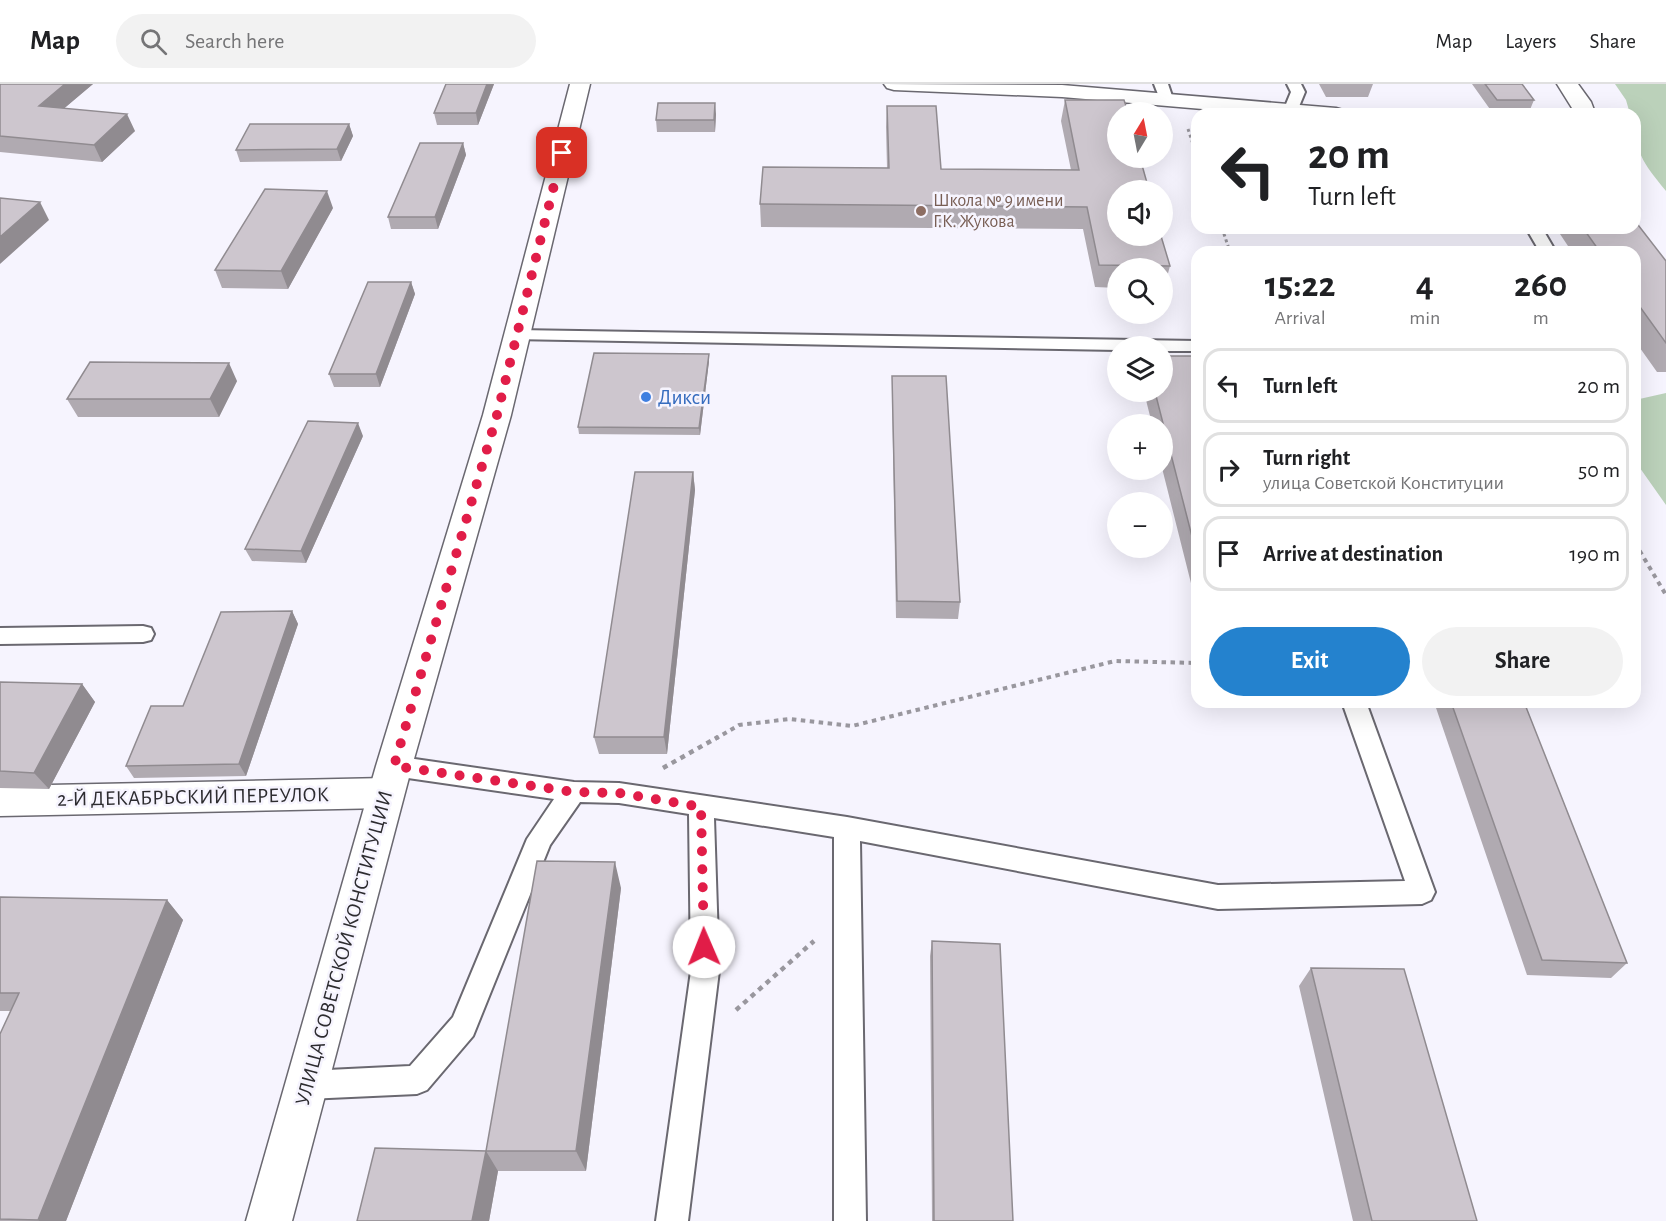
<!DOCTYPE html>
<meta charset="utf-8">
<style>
body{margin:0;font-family:"Alegreya Sans",sans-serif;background:#f2f2f2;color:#202124;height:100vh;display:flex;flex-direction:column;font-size:22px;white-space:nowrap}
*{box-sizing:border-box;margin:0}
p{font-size:20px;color:#757577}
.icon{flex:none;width:33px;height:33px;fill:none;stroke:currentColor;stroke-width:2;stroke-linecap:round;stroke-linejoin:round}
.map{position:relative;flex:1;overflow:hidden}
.sheet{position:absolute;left:1191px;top:162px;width:450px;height:462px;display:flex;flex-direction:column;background:#fff;border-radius:18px;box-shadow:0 6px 24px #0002}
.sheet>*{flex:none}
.guide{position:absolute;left:1191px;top:24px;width:450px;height:126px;border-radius:18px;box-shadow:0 6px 24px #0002;background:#fff;color:#202124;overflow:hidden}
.needle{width:39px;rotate:10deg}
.tools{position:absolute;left:1107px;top:18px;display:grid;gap:12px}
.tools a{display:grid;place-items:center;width:66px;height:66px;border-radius:50%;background:#fff;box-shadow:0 6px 24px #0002;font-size:30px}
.pin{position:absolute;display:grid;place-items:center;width:51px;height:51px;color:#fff;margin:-26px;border-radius:12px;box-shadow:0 3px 9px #0006}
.me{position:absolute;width:66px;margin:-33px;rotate:359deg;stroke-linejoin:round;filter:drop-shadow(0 0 4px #0008)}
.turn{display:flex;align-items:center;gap:21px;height:126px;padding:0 18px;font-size:27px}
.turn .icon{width:78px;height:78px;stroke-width:2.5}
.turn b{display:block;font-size:42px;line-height:51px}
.eta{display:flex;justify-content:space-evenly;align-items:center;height:102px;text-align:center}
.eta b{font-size:36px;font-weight:700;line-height:42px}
.button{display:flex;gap:12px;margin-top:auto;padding:12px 18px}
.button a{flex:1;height:69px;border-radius:36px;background:#2482ce;color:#fff;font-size:24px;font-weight:700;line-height:69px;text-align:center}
.button a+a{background:#f2f2f2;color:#202124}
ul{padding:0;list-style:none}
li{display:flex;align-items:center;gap:18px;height:75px;margin:0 12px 9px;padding:0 6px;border:3px solid #e0e0e0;border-radius:18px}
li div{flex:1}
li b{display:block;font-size:22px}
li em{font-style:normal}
header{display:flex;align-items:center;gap:36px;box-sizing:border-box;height:84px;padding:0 30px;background:#fff;border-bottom:2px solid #e0e0e0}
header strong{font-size:28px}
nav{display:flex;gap:33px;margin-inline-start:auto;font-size:21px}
.search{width:420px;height:54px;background:#f2f2f2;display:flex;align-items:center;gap:15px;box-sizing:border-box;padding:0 21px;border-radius:33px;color:#757577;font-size:22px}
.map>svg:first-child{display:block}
</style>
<header>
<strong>Map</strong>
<div class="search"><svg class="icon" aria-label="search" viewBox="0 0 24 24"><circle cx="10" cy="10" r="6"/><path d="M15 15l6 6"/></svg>Search here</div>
<nav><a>Map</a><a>Layers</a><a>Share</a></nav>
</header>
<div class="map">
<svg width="1666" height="1137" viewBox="0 0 1666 1137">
<rect width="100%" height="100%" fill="#f6f4fe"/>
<!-- green -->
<path fill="#bbd1ba" d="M1615,0H1666V107C1642,77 1635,70 1635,30H1630L1626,16Z
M1666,309V421L1635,377V316Z"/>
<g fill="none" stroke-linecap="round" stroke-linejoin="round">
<defs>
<path id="service" d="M1154,0H1168L1173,15L1171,18H1161Z
M1287,0H1301L1305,8L1298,25L1291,29L1284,25L1291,8Z
M1526,144H1542L1556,168H1540Z
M517,246L1197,257V267H1162V262H1118V266L511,255L508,251L511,247Z
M143,542L151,544L154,550L151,556L143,558L0,560V544Z
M1342,618H1366L1435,808L1431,816L1422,820L1218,825L860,757L866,1137H834V753L714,734L719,887L688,1137H656L691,887L689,730L619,719L580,718L550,761L473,952L427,1006L417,1010L307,1015L297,1011L293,1001L297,991L307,987L410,982L453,933L527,755L554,715L394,692L385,689L382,682L385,675L394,672L574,698L619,699L847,733L1218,801L1405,797Z"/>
<path id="minor" d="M884,0L1062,1L1336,24L1343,26L1347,30H1261L1062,13L894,6L887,4Z
M1557,0H1578L1591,18L1594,26L1591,30H1566L1572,24Z
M386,694L399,698L404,709L399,720L386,724L0,732V702Z"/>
<path id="tertiary" d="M570,0H590L511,331L412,682L292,1137H246L376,682L483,331Z"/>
</defs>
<!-- service casing -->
<use href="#service" stroke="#6a6870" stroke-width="4"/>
<!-- minor casing -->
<use href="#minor" stroke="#6a6870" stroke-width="3"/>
<!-- tertiary casing -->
<use href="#tertiary" stroke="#6a6870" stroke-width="3"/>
<!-- path-far2 -->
<path stroke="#99979e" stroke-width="3" stroke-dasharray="3 3" stroke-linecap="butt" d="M1188,45L1197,72
M1222,144L1230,168"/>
<!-- path-far1 -->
<path stroke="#99979e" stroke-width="4" stroke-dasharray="4.5 4.5" stroke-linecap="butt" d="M1635,459L1666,511
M715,655L739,641L790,635L852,642L1115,577L1197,579"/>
<!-- path -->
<path stroke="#99979e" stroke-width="4.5" stroke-dasharray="5 5" stroke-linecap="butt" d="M663,684L718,653
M736,926L814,857"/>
<!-- service -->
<use href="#service" fill="#fff" fill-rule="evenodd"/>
<!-- minor -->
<use href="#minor" fill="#fff" fill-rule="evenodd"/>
<!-- tertiary -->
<use href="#tertiary" fill="#fff" fill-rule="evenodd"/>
</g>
<!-- wall -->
<path fill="#b0aab1" d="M0,0H93L64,24L135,47L102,78L0,68Z
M446,0H494L478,41H437L434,29Z
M1319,0H1373L1368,13H1326Z
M1472,0H1522L1534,16L1529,28H1492Z
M1065,16L1170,182L1164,204H1162V184H1118V204L1095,203L1083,145L761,143L760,120L887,84L886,43L887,22L941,85L1071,86L1061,37Z
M716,30L715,48H657L656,36Z
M349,40L353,52L341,77L240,78L236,66Z
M463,59L466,71L438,145H391L388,133Z
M333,124L288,205L222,204L215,186Z
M1556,144H1635L1666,177V288H1657L1635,257V168H1572Z
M411,198L415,210L380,303H334L329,290Z
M709,270V277L700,351L579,350L578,343Z
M1197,272V523L1162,384V340H1152L1144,308H1162Z
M892,292L960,518L958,535L896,534L892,310Z
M237,297L219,333H78L67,315Z
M363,352L306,479L252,477L245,465Z
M693,388L695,406L667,670H599L594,653Z
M292,527L298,540L246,692L134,694L126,682L183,622Z
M0,598L82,600L95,618L49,705L0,704Z
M1434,618H1524L1627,879L1611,894L1527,891Z
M621,804L586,1087H498L489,1137H357L486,1067Z
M0,813L167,816L183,836L66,1137H0V950L11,927H0Z
M932,857L1013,1137H932L930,872Z
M1311,884L1477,1137H1353L1299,902Z"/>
<!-- shaded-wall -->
<path fill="#908b90" d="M65,0H93L47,39L39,22Z
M487,0H494L478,41L476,29Z
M715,19L716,30L715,48L714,36Z
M127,30L135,47L102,78L94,61Z
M349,40L353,52L341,77L337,65Z
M463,59L466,71L438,145L435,133Z
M327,107L333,124L288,205L281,187Z
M40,118L49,136L0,180V153Z
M411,198L415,210L380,303L376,290Z
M709,270V277L700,351L699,344Z
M229,279L237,297L219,333L210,315Z
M358,339L363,352L306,479L301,467Z
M693,388L695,406L667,670L664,653Z
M292,527L298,540L246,692L239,680Z
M82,600L95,618L49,705L34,689Z
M615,778L621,804L586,1087L576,1067Z
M167,816L183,836L66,1137H39L38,1136Z
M486,1067L498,1087L489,1137H472Z"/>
<!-- building -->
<path fill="#cdc6ce" stroke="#908b90" stroke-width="1.5" d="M0,0H65L39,22L127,30L94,61L0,52Z
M446,0H487L476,29H434Z
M1485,0H1522L1534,16H1497Z
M1065,16H1124L1128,28H1118V74H1140L1149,106H1118V152H1161L1170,182L1099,181L1087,123L760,120L763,83L889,84L887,22H936L941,85L1079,86Z
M658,19H715L714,36H656Z
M250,40H349L337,65L236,66Z
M420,59H463L435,133H388Z
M265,105L327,107L281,187L215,186Z
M0,114L40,118L0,153Z
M1635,137L1666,177V259L1635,216V168H1600L1583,144H1635Z
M368,198H411L376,290H329Z
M594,269L709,270L699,344L578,343Z
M1162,272H1197V472L1155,308H1162Z
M90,278L229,279L210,315H67Z
M892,292H946L960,518L897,517Z
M308,337L358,339L301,467L245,465Z
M635,388H693L664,653H594Z
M292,527L239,680L126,682L151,622H183L221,528Z
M0,598L82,600L34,689L0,687Z
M1451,618H1524L1627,879L1542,876Z
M537,777L615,778L576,1067H486Z
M0,813L167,816L38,1136L0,1135V950L19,909H0Z
M932,857L1000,860L1013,1137H934Z
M1311,884L1404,885L1477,1137H1372Z
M375,1064L486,1067L472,1137H357Z"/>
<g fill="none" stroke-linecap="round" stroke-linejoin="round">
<!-- route -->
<path stroke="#e11d48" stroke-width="10" stroke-dasharray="0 18" d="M562,69L497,331L394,682L574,708L619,709L701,723L704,863"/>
</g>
<!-- markers -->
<circle fill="#8d6e63" stroke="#f6f4fe" stroke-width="2" cx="921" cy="127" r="6"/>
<circle fill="#3f7fe0" stroke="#f6f4fe" stroke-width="2" cx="646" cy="313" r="6"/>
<g text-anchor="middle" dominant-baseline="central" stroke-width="5" stroke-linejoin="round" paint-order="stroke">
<!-- far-education labels -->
<g font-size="18" fill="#785e54" stroke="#f6f4fe" text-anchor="start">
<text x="933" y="117">Школа № 9 имени<tspan x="933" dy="21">Г.К. Жукова</tspan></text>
</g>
<!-- shop labels -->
<g font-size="21" fill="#366cbe" stroke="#f6f4fe" text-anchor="start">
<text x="658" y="313">Дикси</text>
</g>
<!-- street labels -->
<g font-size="21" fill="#2d2c30" stroke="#f6f4fe">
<text transform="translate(193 713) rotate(-1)">2-Й ДЕКАБРЬСКИЙ ПЕРЕУЛОК</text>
<text transform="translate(344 864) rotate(-75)">УЛИЦА СОВЕТСКОЙ КОНСТИТУЦИИ</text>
</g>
</g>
</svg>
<div class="tools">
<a><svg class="needle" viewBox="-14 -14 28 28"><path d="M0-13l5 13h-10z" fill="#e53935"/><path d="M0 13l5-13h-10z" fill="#757577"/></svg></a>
<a><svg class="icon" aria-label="sound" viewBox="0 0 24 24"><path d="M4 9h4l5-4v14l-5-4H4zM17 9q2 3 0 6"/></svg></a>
<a><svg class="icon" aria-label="search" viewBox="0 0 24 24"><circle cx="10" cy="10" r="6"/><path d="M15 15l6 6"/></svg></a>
<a><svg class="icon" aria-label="layers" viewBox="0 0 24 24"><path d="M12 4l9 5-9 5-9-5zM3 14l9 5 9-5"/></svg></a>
<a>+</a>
<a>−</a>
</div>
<div class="pin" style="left:562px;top:69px;background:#d93025"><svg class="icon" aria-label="arrive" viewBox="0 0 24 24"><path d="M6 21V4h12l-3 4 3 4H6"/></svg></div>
<svg class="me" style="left:704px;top:863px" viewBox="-20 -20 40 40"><circle r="19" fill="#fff"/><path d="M0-13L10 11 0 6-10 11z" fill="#e11d48"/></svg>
<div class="guide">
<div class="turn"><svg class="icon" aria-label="left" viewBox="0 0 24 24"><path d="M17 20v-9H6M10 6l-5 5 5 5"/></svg><div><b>20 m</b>Turn left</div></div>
</div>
<section class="sheet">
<div class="eta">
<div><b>15:22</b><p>Arrival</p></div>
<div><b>4</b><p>min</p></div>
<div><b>260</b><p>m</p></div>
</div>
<ul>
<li><svg class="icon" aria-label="left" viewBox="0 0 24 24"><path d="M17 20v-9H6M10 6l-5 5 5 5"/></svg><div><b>Turn left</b></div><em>20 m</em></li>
<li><svg class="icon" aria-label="right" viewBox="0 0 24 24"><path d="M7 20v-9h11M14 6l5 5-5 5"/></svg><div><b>Turn right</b><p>улица Советской Конституции</p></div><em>50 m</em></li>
<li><svg class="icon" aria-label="arrive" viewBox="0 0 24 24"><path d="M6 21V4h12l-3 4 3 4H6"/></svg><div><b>Arrive at destination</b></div><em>190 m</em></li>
</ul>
<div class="button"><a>Exit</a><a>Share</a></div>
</section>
</div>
